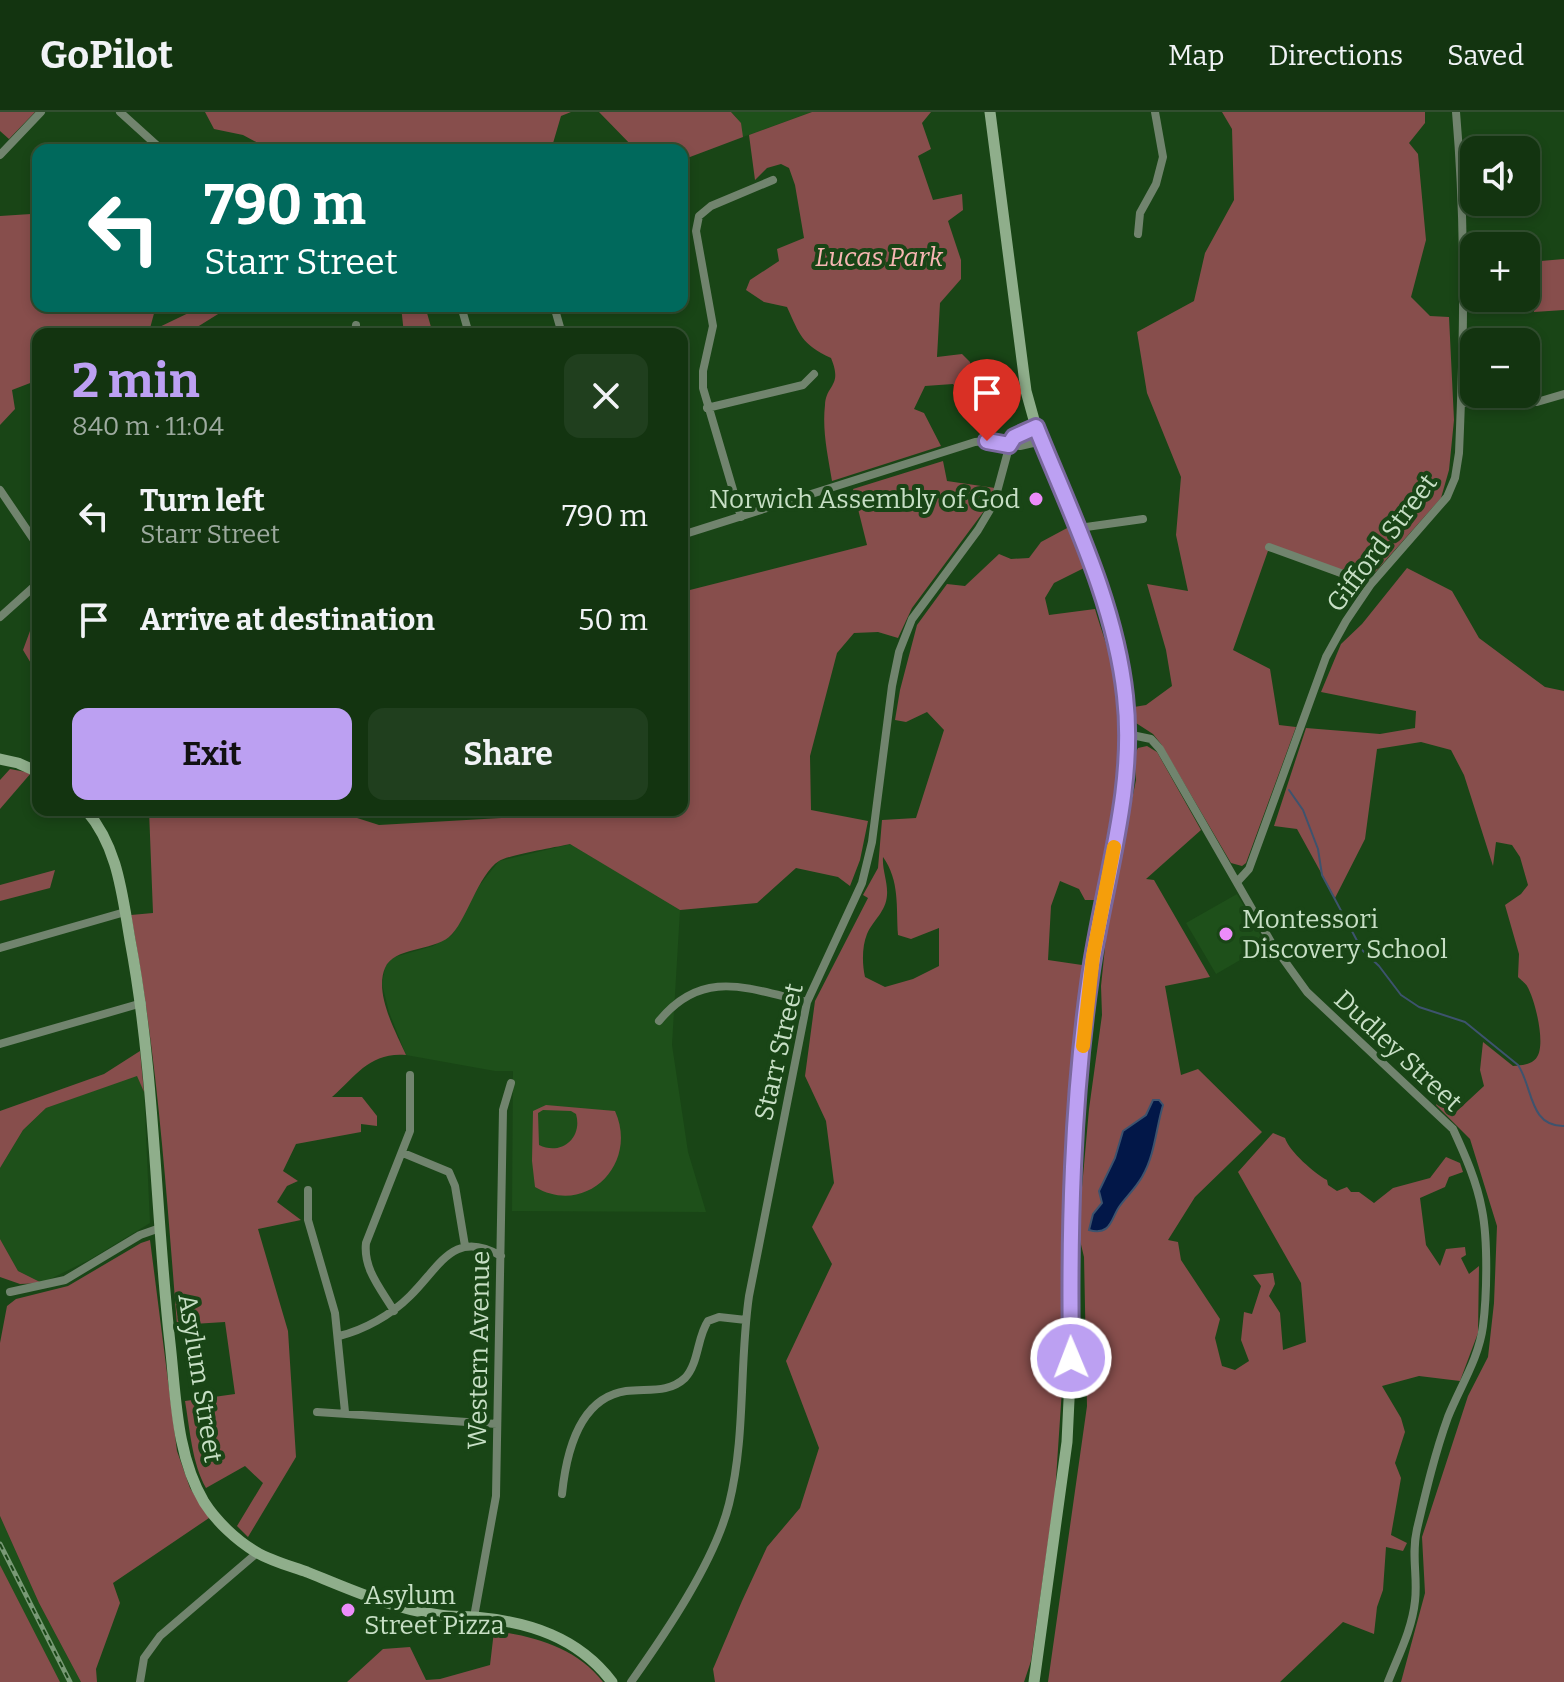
<!DOCTYPE html>
<meta charset="utf-8">
<style>
body{margin:0;font-family:Bitter,serif;background:#203f1e;color:#f1f3f6;height:100vh;display:flex;flex-direction:column;font-size:30px;white-space:nowrap}
*{box-sizing:border-box;margin:0}
p{font-size:26px;color:#9daa9f}
.icon{flex:none;width:44px;height:44px;fill:none;stroke:currentColor;stroke-width:2;stroke-linecap:round;stroke-linejoin:round}
.map{position:relative;flex:1;overflow:hidden}
.sheet{position:absolute;left:32px;top:216px;width:656px;height:488px;display:flex;flex-direction:column;background:#133410;border-radius:16px;box-shadow:0 4px 12px #0003,0 0 0 2px #324f30}
.sheet>*{flex:none}
.hud{position:absolute;left:32px;top:32px;width:656px;height:168px;border-radius:16px;box-shadow:0 4px 12px #0003,0 0 0 2px #324f30;background:#00695c;color:#fff;overflow:hidden}
.fabs{position:absolute;left:1460px;top:24px;display:grid;gap:16px}
.fabs a{display:grid;place-items:center;width:80px;height:80px;border-radius:16px;background:#133410;box-shadow:0 4px 12px #0003,0 0 0 2px #324f30;font-size:40px}
.pin{position:absolute;display:grid;place-items:center;width:68px;height:68px;color:#fff;margin:-82px -34px;border-radius:50% 50% 50% 0;rotate:-45deg;box-shadow:0 0 8px #0007}
.pin .icon{rotate:45deg}
.me{position:absolute;width:88px;margin:-44px;rotate:359deg;stroke-linejoin:round;filter:drop-shadow(0 0 6px #0008)}
.turn{display:flex;align-items:center;gap:28px;height:168px;padding:0 40px;font-size:36px}
.turn .icon{width:104px;height:104px;stroke-width:2.5}
.turn b{display:block;font-size:56px;line-height:68px}
.round{display:grid;place-items:center;flex:none;width:84px;height:84px;border-radius:16px;background:#203f1e}
.summary{display:flex;align-items:center;justify-content:space-between;height:136px;padding:0 40px}
h1{font-size:48px;font-weight:700;line-height:60px;color:#bca0f2}
.action{display:flex;gap:16px;margin-top:auto;padding:16px 40px}
.action a{flex:1;height:92px;border-radius:16px;background:#bca0f2;color:#111;font-size:32px;font-weight:700;line-height:92px;text-align:center}
.action a+a{background:#203f1e;color:#f1f3f6}
ul{padding:0;list-style:none}
li{display:flex;align-items:center;gap:24px;height:104px;padding:0 40px}
li div{flex:1}
li b{display:block;font-size:30px}
li em{font-style:normal}
header{display:flex;align-items:center;gap:48px;box-sizing:border-box;height:112px;padding:0 40px;background:#133410;border-bottom:2px solid #324f30}
header strong{font-size:38px}
nav{display:flex;gap:44px;margin-inline-start:auto;font-size:28px}
.map>svg:first-child{display:block}
</style>
<header>
<strong>GoPilot</strong>
<nav><a>Map</a><a>Directions</a><a>Saved</a></nav>
</header>
<div class="map">
<svg width="1564" height="1570" viewBox="0 0 1564 1570">
<rect width="100%" height="100%" fill="#194516"/>
<!-- built -->
<path fill="#1e501a" d="M731,0H812L743,25L736,5Z
M571,732L680,798L672,933L688,1040L706,1100L512,1099L513,959H495L406,943L389,900L382,872L385,855L391,846L433,834L452,823L479,774L499,749Z
M1237,782L1266,833L1216,862L1186,811Z
M137,963L144,980L150,1111L89,1148L42,1171L18,1159L0,1127V1056L23,1018L46,996Z
M0,1404L39,1491L81,1570H60L13,1481L0,1453Z"/>
<!-- green -->
<path fill="#874e4c" fill-rule="evenodd" d="M0,0H35L9,27L0,19Z
M205,0H571L561,4L551,38H258V31L243,23L214,17Z
M599,0H731L741,11L743,25L682,48V38H636Z
M812,0H931L922,11L931,37L918,44L933,88L962,82L963,98L948,109L961,148V167L940,191L937,245L962,242L970,250L973,281L961,283L953,272L925,274L914,297L924,301L941,334L832,369C828,344 822,319 825,293C826,272 843,275 831,246C801,232 800,223 787,195L764,190L746,178L750,168L779,149L777,137L804,126L795,73L789,56L781,52L767,56L755,68L749,23Z
M1222,0H1425V11L1409,31L1418,42L1426,128L1411,185L1430,204L1449,205L1454,308L1449,358L1441,386L1363,474L1269,436L1233,538L1270,557L1279,613L1296,615L1246,751L1242,754L1231,751L1161,632L1153,622L1136,611L1134,595L1146,593L1172,574L1166,538L1147,472L1188,479L1176,423L1181,365L1147,281L1137,220L1194,189L1205,141L1234,88L1232,17Z
M31,102V118L35,135H38V194H156L149,220L203,194H231L186,222H38V268L12,278L15,297L0,313V104Z
M1564,147V198L1534,200L1529,150Z
M401,194H425L433,222H404Z
M943,349L947,369L995,376L984,399L912,496L898,526L878,520L854,521L837,541L810,644L811,698L868,709L860,748L850,774L838,765L796,756L757,791L680,798L570,732C557,735 508,743 499,749C478,762 466,811 449,825C432,839 394,835 385,856C374,882 396,920 406,943C370,940 357,963 332,985H362L377,1004V1014L361,1012V1020L296,1032L283,1059L298,1069L287,1074L277,1090L301,1108L258,1117L288,1219L296,1345L248,1425L237,1414L263,1371L245,1354L206,1376C192,1351 190,1318 185,1289L235,1282L225,1210L177,1213C166,1074 157,941 131,803L153,801L149,698H332L379,713L521,705V698H682V480L867,433L853,377Z
M1069,415L1084,456L1054,471L1045,486L1049,503L1095,497C1101,518 1110,540 1114,562C1129,637 1108,714 1095,788H1085L1079,777L1060,769L1051,794L1048,848L1082,853L1068,996L1063,1126L1065,1232L1055,1382L1031,1549L1024,1570H715L713,1557L742,1489L767,1435L800,1396L819,1336L786,1249L832,1152L812,1115L834,1071L826,1009L805,964L815,889L868,786L863,783L878,756L882,708L916,706L944,618L927,600L906,610L895,608L900,578L917,513L947,472L965,474L999,442L1011,447L1029,446L1041,430ZM883,745C900,769 896,795 898,823L911,827L939,816V854L913,867L885,875L865,865C862,852 862,834 867,822C873,808 886,800 887,783C888,770 882,758 883,745Z
M1407,456L1452,479L1479,526L1545,575L1564,579V1570H1401L1425,1481L1422,1425L1468,1284L1488,1245L1494,1191L1497,1114L1470,1027L1436,993L1442,985L1456,1000L1484,974L1480,958L1483,930L1513,954C1522,953 1532,953 1537,945C1546,932 1535,887 1527,874C1527,873 1519,866 1518,865L1519,842L1505,793L1521,782L1528,773L1520,745L1512,733L1496,730L1493,754L1464,663L1451,638L1421,630L1377,637L1365,727L1335,786L1297,717L1274,714L1306,616L1380,622L1415,616L1416,599L1321,580L1341,532L1362,512Z
M38,512V563L23,538L30,519Z
M1147,634L1157,640L1201,718L1146,767L1154,768L1210,865L1165,874L1181,963L1198,957L1262,1020L1195,1085L1168,1128L1178,1130L1181,1148L1220,1207L1215,1226L1222,1254L1235,1258L1249,1249L1241,1228L1244,1200L1252,1202L1261,1174L1253,1163L1273,1161L1275,1172L1269,1184L1280,1201L1283,1238L1306,1230L1301,1171L1238,1060L1273,1021L1285,1026C1289,1039 1315,1062 1327,1068L1328,1073L1337,1079L1347,1075L1351,1080H1359L1374,1091L1393,1076L1430,1066L1446,1045L1460,1051L1463,1060L1449,1065L1445,1075L1420,1086L1426,1133L1440,1154L1446,1137L1465,1135L1466,1143L1461,1146L1469,1162L1479,1154L1478,1221L1460,1269L1419,1264L1382,1274L1401,1306L1405,1320L1395,1351L1401,1366L1391,1423L1407,1431L1403,1439L1386,1435L1383,1478L1377,1495L1374,1522L1343,1510L1280,1570H1048L1087,1294L1084,1145L1078,1120L1089,997L1102,903L1101,874L1108,806L1136,668L1134,644L1138,636Z
M10,657L31,661L0,697V668Z
M55,758L50,776L0,789V773Z
M140,939L144,980L137,964L46,996L23,1018L0,1056V999L104,962Z
M546,993L615,999C639,1052 586,1105 535,1075L532,1049L533,999ZM543,998L571,999L576,1002C583,1026 561,1044 539,1033L538,1001Z
M0,1127L18,1159L42,1171L20,1172L0,1165Z
M150,1128L177,1339L190,1376L209,1406L113,1471L120,1491L96,1557L97,1570H81L39,1491L0,1404V1231L7,1194L16,1187L68,1174L141,1131Z
M0,1453L60,1570H0Z
M494,1519C534,1524 577,1536 603,1570H347L383,1537L410,1535L426,1568L440,1567L490,1553Z"/>
<!-- water -->
<path fill="#021748" stroke="#3d536e" stroke-width="2" d="M1153,988H1159L1163,993C1156,1016 1155,1043 1142,1065C1135,1077 1126,1085 1119,1095C1111,1107 1111,1124 1089,1118L1093,1102L1102,1091L1099,1079L1115,1046L1123,1019L1146,1003Z"/>
<g fill="none" stroke-linecap="round" stroke-linejoin="round">
<!-- stream -->
<path stroke="#3d536e" stroke-width="2" d="M1289,678L1303,698L1318,737L1322,763L1362,838L1379,854L1401,883L1419,895L1465,910L1518,953C1533,975 1529,1015 1564,1014"/>
<!-- street -->
<path stroke="#71846e" stroke-width="8" d="M120,0L162,38
M0,43L41,0
M1138,122L1140,101L1156,72L1163,45L1155,0
M461,194L469,222
M554,194L562,222
M355,222L356,213
M1461,291L1537,290L1564,282
M707,296L803,273L814,262
M0,378L38,434
M741,405L703,276V259L713,214L696,119L699,104L711,94L773,68
M1079,416L1143,407
M682,423L975,330L987,329L1020,334L1042,329
M1269,435L1371,472
M0,505L38,471
M1127,622L1151,627L1160,637L1271,830L1307,880L1453,1017C1465,1043 1477,1070 1482,1098C1488,1128 1487,1183 1483,1214C1479,1246 1460,1275 1448,1305C1435,1341 1426,1379 1417,1417C1411,1443 1418,1465 1415,1489C1412,1518 1398,1544 1388,1570
M1238,769L1249,757L1326,545L1346,509L1371,472L1447,385L1455,366L1459,341C1464,225 1466,116 1456,0
M0,836L125,800
M659,909C703,855 749,877 807,890
M0,932L142,891
M403,1041L449,1060L455,1074L465,1134
M308,1078V1108L335,1201L345,1300
M10,1180L65,1168L140,1123L160,1116
M394,1199C381,1177 363,1157 366,1131L410,1019V963
M339,1224C364,1218 391,1203 410,1184C440,1155 453,1116 501,1144
M317,1300L497,1312
M562,1382C566,1343 578,1286 626,1279C646,1276 668,1282 685,1266C699,1251 697,1225 708,1209L719,1205L746,1208
M474,1505L496,1384L503,998L511,971
M140,1570L144,1546L160,1524L257,1441
M631,1570C665,1522 715,1449 729,1392C746,1324 739,1253 749,1184L807,890L862,771L872,730L892,574L899,540L912,507L978,418L994,391L1011,328L1036,315"/>
<!-- secondary -->
<path stroke="#8fae8b" stroke-width="11" d="M990,0L1026,279L1036,315L1079,416L1117,538L1125,584L1127,622L1123,684L1093,844L1084,920L1071,1088V1246L1067,1330L1034,1570
M0,647L18,651L38,660
M86,698C118,735 122,782 130,828C155,961 155,1097 170,1231C176,1284 176,1343 204,1390C216,1409 236,1428 256,1440C271,1449 290,1454 307,1460C349,1477 393,1497 439,1503C451,1505 463,1504 475,1505C529,1510 578,1525 612,1570"/>
<defs>
<path id="rail" d="M0,1432L70,1570"/>
</defs>
<!-- rail casing -->
<use href="#rail" stroke="#789975" stroke-width="5"/>
<!-- rail -->
<use href="#rail" stroke="#194516" stroke-width="2" stroke-dasharray="6" stroke-linecap="butt"/>
</g>
<g fill="none" stroke-linecap="round" stroke-linejoin="round">
<defs>
<path id="route" d="M987,329L1009,333L1014,325L1036,315C1071,402 1115,490 1125,584C1136,679 1103,772 1090,865C1072,991 1069,1119 1071,1246"/>
</defs>
<!-- route casing -->
<use href="#route" stroke="#7a689d" stroke-width="20"/>
<!-- route -->
<use href="#route" stroke="#bca0f2" stroke-width="14"/>
<!-- slow -->
<path stroke="#f59e0b" stroke-width="14" d="M1083,934L1093,844L1114,735"/>
</g>
<!-- markers -->
<g fill="#ec8cfa" stroke="#194516" stroke-width="3">
<circle cx="1036" cy="387" r="8"/>
<circle cx="1226" cy="822" r="8"/>
<circle cx="348" cy="1498" r="8"/>
</g>
<g text-anchor="middle" dominant-baseline="central" stroke-width="8" stroke-linejoin="round" paint-order="stroke">
<!-- park labels -->
<g font-size="26" font-style="italic" fill="#f7b6b3" stroke="#194516">
<text x="879" y="145">Lucas Park</text>
</g>
<!-- poi labels -->
<g font-size="26" fill="#c7dfc5" stroke="#194516" text-anchor="start">
<text x="1020" y="387" text-anchor="end">Norwich Assembly of God</text>
<text x="1242" y="807">Montessori<tspan x="1242" dy="30">Discovery School</tspan></text>
<text x="364" y="1483">Asylum<tspan x="364" dy="30">Street Pizza</tspan></text>
</g>
<!-- street labels -->
<g font-size="26" fill="#c7dfc5" stroke="#194516">
<text transform="translate(1382 431) rotate(-53)">Gifford Street</text>
<text transform="translate(1398 939) rotate(43)">Dudley Street</text>
<text transform="translate(779 940) rotate(-77)">Starr Street</text>
<text transform="translate(479 1238) rotate(-89)">Western Avenue</text>
<text transform="translate(200 1266) rotate(81)">Asylum Street</text>
</g>
</g>
</svg>
<div class="fabs">
<a><svg class="icon" aria-label="sound" viewBox="0 0 24 24"><path d="M4 9h4l5-4v14l-5-4H4zM17 9q2 3 0 6"/></svg></a>
<a>+</a>
<a>−</a>
</div>
<div class="pin" style="left:987px;top:329px;background:#d93025"><svg class="icon" aria-label="arrive" viewBox="0 0 24 24"><path d="M6 21V4h12l-3 4 3 4H6"/></svg></div>
<svg class="me" style="left:1071px;top:1246px" viewBox="-20 -20 40 40"><circle r="17" fill="#bca0f2" stroke="#fff" stroke-width="3"/><path d="M0-11L8 9 0 5-8 9z" fill="#fff"/></svg>
<div class="hud">
<div class="turn"><svg class="icon" aria-label="left" viewBox="0 0 24 24"><path d="M17 20v-9H6M10 6l-5 5 5 5"/></svg><div><b>790 m</b>Starr Street</div></div>
</div>
<section class="sheet">
<div class="summary"><div><h1>2 min</h1><p>840 m · 11:04</p></div><a class="round"><svg class="icon" aria-label="close" viewBox="0 0 24 24"><path d="M6 6l12 12M18 6L6 18"/></svg></a></div>
<ul>
<li><svg class="icon" aria-label="left" viewBox="0 0 24 24"><path d="M17 20v-9H6M10 6l-5 5 5 5"/></svg><div><b>Turn left</b><p>Starr Street</p></div><em>790 m</em></li>
<li><svg class="icon" aria-label="arrive" viewBox="0 0 24 24"><path d="M6 21V4h12l-3 4 3 4H6"/></svg><div><b>Arrive at destination</b></div><em>50 m</em></li>
</ul>
<div class="action"><a>Exit</a><a>Share</a></div>
</section>
</div>
